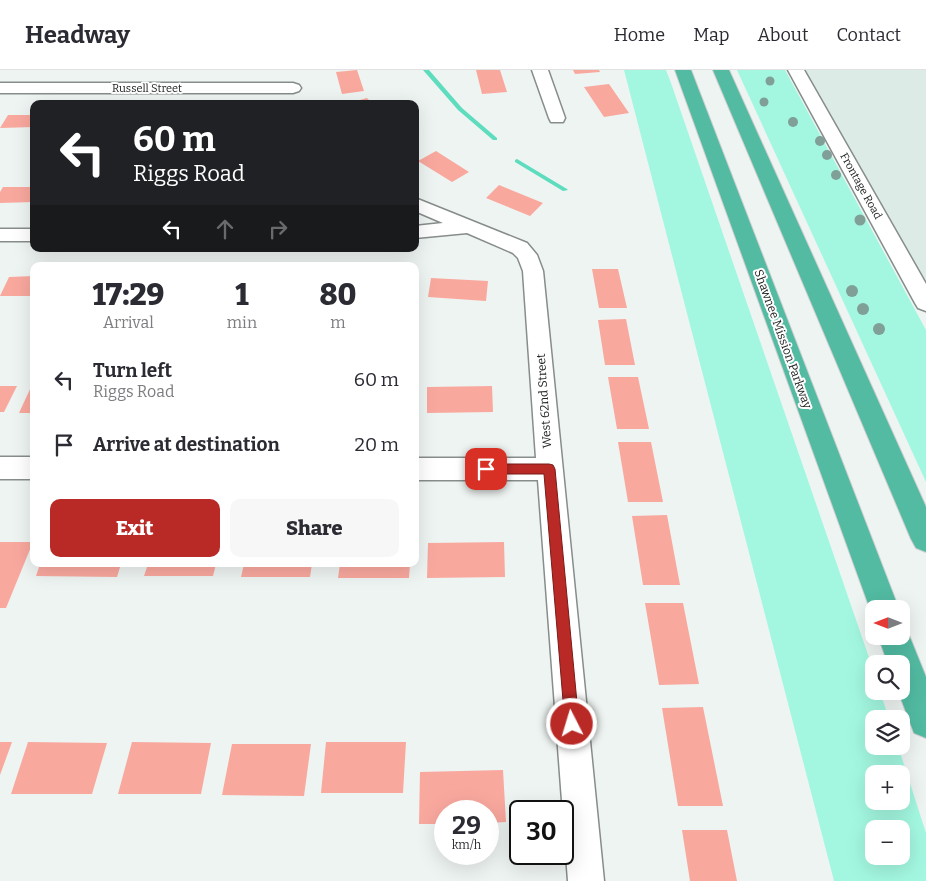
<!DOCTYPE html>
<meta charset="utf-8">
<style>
body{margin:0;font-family:Bitter,serif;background:#f7f7f7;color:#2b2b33;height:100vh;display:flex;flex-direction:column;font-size:19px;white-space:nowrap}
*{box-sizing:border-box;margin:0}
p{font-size:16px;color:#7c7c81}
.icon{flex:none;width:28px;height:28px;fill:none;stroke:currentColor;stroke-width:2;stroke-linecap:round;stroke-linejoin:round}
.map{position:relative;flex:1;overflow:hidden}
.drawer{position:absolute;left:30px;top:192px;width:389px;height:305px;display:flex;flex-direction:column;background:#fff;border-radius:10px;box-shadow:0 5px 20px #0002}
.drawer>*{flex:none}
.top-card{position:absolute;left:30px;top:30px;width:389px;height:152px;border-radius:10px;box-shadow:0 5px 20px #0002;background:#202124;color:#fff;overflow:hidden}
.needle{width:32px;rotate:270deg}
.buttons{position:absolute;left:865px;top:530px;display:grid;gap:10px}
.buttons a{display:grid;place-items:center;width:45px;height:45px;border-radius:10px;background:#fff;box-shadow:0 5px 20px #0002;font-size:25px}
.speed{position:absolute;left:434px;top:730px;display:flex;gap:10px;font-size:25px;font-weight:700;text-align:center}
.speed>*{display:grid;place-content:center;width:65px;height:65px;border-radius:50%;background:#fff;box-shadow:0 5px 20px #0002;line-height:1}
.speed small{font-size:12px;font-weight:400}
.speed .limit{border:2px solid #111;border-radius:8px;background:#fff;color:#111}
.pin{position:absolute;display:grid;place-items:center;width:42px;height:42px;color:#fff;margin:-21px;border-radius:10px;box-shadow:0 2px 8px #0006}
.me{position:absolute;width:55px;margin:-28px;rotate:355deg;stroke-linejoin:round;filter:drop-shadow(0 0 4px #0008)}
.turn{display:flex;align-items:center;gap:18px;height:105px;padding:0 20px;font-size:22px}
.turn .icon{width:65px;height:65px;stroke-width:2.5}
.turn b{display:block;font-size:35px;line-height:42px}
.lanes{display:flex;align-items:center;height:48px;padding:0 20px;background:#0003;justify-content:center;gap:25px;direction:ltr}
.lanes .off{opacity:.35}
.eta{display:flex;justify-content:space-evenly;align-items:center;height:85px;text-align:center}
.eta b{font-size:30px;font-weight:800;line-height:35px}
.action{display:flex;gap:10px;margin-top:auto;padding:10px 20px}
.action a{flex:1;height:58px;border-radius:10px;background:#b92a26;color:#fff;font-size:20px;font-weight:800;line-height:58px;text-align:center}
.action a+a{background:#f7f7f7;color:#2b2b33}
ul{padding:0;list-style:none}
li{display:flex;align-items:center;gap:15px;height:65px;padding:0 20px}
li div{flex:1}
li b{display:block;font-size:19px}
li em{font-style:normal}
header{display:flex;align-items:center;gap:30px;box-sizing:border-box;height:70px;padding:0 25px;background:#fff;border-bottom:1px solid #e1e1e2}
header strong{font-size:24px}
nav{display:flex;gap:28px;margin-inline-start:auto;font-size:18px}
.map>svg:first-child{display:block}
</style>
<header>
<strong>Headway</strong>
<nav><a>Home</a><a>Map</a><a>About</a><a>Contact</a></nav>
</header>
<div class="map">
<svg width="926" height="811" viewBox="0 0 926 811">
<rect width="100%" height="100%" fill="#eef4f2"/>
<!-- built -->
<path fill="#dcebe6" d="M804,0H926V213Z"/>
<!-- green -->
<path fill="#a3f7e0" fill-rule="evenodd" d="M624,0H666L671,13L874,602V621H880L889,649H874V676H898L926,763V811H834ZM874,704H901V731H874ZM874,759H901V786H874Z
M737,0H785L926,260V412Z"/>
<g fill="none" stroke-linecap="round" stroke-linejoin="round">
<!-- stream -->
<path fill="#5ddcbe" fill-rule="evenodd" d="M423,0H429L462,38L497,68V70H493L458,40Z
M517,89L567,119L568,120L563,121L515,92V90Z"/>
</g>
<!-- building -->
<path fill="#f9a89e" d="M357,0L364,21L342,24L336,2Z
M476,0H500L507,22L482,24Z
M573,0H599L600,2L575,4Z
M609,14L629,43L604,47L584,17Z
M367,28L373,34H349V33Z
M8,45H34V57L0,58Z
M436,81L469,102L452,112L418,91Z
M499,115L543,133L530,146L486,128Z
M3,117H34V132L0,133V122Z
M592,199H618L627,238H599Z
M34,206V226H0L9,207Z
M431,208L488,211L486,231L428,227Z
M626,249L635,295H605L598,250Z
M608,307H638L649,359H617Z
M0,316H17L4,342H0Z
M492,316L493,342L427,343V317Z
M31,317H34V343H19Z
M618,372H651L663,432H628Z
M667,445L680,515H643L632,446Z
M0,472H33L6,538H0Z
M504,472L505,507L427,508L428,473Z
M40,494H121L117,507L36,506Z
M148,494H216L213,506H144Z
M244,494H312L310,507H241Z
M340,494H410L409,508H338Z
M645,533H683L699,614L659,615Z
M703,637L723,736H678L662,638Z
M0,672H12L0,705Z
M28,672L107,673L92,724H11Z
M132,672L211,673L201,724H118Z
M326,672H406L403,723H321Z
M232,674H311L304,726L222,725Z
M503,700L506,752L488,753V741H445V754H419L420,702Z
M682,760H727L737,811H690Z"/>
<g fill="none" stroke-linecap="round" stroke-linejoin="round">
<defs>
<path id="street" d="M532,0H548L565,48L563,52H551L549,48Z
M788,0H804L926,214V241L918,238L915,233Z
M0,13H293L299,15L301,18L299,21L293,23H0Z
M415,128L527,173L537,185L543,201L604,811H568L538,410H415V388H536L523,201L518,188L513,183L467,163L415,168V156L443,153L415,141Z
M0,159H34V171H0Z
M0,387H34V409H0Z"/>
<path id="highway" d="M675,0H691L899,539H874V550Z
M713,0H729L926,437V482L916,478L911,469Z
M901,553L905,555L926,607V668L914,663L898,621H901V594H888L878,566H901Z"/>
</defs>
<!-- street casing -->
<use href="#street" stroke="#878d8b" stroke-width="3"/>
<!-- highway casing -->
<use href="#highway" stroke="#cecfcf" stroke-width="2"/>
<!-- street -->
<use href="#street" fill="#fff" fill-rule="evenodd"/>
<!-- highway -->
<use href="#highway" fill="#52bba2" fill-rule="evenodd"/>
</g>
<!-- trees -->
<g fill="#7f9f97">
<circle cx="770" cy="11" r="4.5"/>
<circle cx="764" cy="32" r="4.5"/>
<circle cx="793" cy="52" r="5"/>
<circle cx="820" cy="71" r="5"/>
<circle cx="827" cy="85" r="5"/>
<circle cx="836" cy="105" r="5"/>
<circle cx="860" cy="150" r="5.5"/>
<circle cx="852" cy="221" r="6"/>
<circle cx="863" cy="239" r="6"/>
<circle cx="879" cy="259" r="6"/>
</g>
<!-- route -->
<path fill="#b92a26" stroke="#781b19" d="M486,394H549L553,395L555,399L579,654L577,659L572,661L567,659L565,654L544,404H486L482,403L480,399L482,396Z"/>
<g text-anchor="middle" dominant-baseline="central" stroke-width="4" stroke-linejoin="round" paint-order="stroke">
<!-- far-street labels -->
<g font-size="11" fill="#212423" stroke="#fff">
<text x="147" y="18">Russell Street</text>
<text transform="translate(861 116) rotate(61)">Frontage Road</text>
</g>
<!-- street labels -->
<g font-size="12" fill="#212423" stroke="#fff">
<text transform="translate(783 269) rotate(70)">Shawnee Mission Parkway</text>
<text transform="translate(544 331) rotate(-94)">West 62nd Street</text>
</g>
</g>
</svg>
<div class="buttons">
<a><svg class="needle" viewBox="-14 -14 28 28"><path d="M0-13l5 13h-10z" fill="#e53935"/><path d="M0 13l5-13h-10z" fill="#7c7c81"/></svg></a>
<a><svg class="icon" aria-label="search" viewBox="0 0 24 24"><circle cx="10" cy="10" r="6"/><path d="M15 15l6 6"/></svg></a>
<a><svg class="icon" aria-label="layers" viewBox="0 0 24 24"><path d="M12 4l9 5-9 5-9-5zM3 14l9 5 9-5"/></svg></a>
<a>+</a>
<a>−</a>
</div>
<div class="speed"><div>29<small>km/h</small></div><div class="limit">30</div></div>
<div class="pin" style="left:486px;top:399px;background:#d93025"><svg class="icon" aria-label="arrive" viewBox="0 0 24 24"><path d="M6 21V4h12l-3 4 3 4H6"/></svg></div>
<svg class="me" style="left:572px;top:654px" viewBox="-20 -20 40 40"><circle r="17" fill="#b92a26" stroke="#fff" stroke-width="3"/><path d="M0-11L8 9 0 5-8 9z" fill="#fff"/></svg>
<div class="top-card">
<div class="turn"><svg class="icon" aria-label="left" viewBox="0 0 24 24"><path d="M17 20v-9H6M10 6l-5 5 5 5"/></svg><div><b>60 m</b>Riggs Road</div></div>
<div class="lanes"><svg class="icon" aria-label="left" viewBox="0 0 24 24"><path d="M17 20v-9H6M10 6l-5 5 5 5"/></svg><svg class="icon off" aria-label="ahead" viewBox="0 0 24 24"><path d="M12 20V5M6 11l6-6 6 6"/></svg><svg class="icon off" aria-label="right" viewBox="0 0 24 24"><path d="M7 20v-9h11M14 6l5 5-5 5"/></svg></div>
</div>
<section class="drawer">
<div class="eta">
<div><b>17:29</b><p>Arrival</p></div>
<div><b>1</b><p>min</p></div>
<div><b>80</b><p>m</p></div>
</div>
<ul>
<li><svg class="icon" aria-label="left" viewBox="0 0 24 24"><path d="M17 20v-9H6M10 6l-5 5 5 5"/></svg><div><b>Turn left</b><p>Riggs Road</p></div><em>60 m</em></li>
<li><svg class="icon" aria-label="arrive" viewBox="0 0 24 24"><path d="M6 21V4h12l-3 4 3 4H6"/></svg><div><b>Arrive at destination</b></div><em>20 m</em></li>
</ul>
<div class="action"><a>Exit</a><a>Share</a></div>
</section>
</div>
